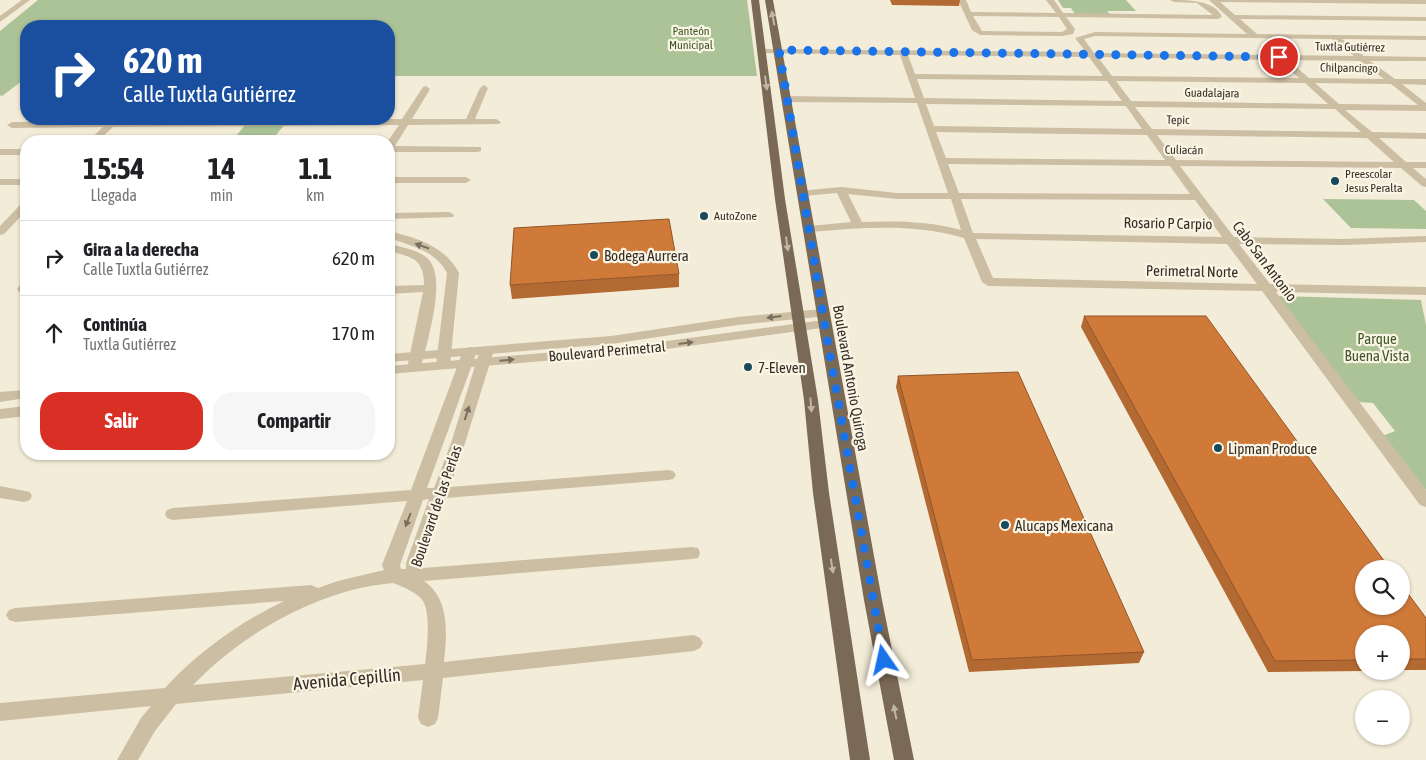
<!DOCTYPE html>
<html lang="es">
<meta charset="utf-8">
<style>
body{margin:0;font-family:"Asap Condensed",sans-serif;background:#f6f6f6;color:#202124;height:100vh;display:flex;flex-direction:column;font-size:19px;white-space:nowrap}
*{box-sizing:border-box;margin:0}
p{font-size:16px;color:#757577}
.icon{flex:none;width:28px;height:28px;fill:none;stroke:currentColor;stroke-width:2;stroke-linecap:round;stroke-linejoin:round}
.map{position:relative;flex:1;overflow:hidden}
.panel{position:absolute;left:20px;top:135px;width:375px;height:325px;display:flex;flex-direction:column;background:#fff;border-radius:20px;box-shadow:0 1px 4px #0004}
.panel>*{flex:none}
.hud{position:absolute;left:20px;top:20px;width:375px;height:105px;border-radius:20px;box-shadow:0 1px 4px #0004;background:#1a4fa0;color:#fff;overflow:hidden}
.tools{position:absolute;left:1355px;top:560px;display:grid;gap:10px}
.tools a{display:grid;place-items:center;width:55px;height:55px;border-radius:50%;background:#fff;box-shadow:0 1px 4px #0004;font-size:25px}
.pin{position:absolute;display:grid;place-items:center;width:42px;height:42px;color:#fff;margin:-21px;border:2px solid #fff;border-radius:50%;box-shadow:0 1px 5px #0007}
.me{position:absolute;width:55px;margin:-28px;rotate:349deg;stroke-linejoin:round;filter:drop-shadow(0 0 4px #0008)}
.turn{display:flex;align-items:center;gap:18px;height:105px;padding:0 20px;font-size:22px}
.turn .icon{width:65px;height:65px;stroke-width:2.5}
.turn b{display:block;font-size:35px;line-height:42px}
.eta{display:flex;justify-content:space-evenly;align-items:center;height:85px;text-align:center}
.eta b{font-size:30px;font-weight:700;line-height:35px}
.action{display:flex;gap:10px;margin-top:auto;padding:10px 20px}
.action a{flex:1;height:58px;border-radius:20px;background:#d93025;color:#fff;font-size:20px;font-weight:700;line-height:58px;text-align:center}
.action a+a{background:#f6f6f6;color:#202124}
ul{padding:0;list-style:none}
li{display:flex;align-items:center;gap:15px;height:75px;padding:0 20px;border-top:1px solid #e0e0e0}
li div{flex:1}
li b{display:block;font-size:19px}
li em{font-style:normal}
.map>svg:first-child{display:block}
</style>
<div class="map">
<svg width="1426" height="760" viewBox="0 0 1426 760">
<rect width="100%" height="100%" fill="#f3ecd8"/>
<!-- green -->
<path fill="#acc397" d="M38,0H747L757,76H389V26H26V78L2,96L0,95V31Z
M1058,0H1126L1136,11H1107L1110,14H1075L1071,8H1063Z
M245,125H284L276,135L236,136Z
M1323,199L1414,200L1426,211V229L1351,228Z
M1278,296L1421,300L1426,325V490L1382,436L1395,431L1373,403L1358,402Z"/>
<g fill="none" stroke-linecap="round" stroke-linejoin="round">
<!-- minor -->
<path fill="#ccbea3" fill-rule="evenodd" d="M958,0H966L971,12L1056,13L1046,0H1054L1063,13L1213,15L1197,3L1174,2L1170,0C1188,0 1215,0 1222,17L1218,19L1066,17L1075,29L1073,34L1062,36L980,35L972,30ZM973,16L1059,17L1067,29L1062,32L982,31Z
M1209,0H1426V4L1220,2L1235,15L1426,17V21L1240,19L1257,34L1426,36V40L1342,39L1364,56L1426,57V61H1370L1395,79H1426V85L1402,84L1426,103V111L1345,110L1372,132L1426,133V139L1379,138L1406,162H1426V168H1413L1426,179V187L1422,186L1401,168L1180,166L1234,237L1344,239L1426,236V242L1344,245L1239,244L1270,284L1426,287V295L1276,292L1426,490V507L1420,505L1262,291L988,286L982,282L964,238C911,223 864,228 810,232L804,229L810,226L851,222L837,193L803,196L799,195L798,193L799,191L841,187L897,193H948L917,103L786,102L782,99L786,96L915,98L900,55L761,53L757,51L758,49L1086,52L1075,38L1095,32L1247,34ZM1095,36L1332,39L1354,56L1282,55L1276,52L1272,55L1094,53L1084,39ZM908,55L1089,57L1103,76L915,74ZM1098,57L1278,60L1299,78L1112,76ZM1288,60L1360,61L1384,79L1309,78ZM917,79L1107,81L1122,101L924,98ZM1116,81L1305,83L1328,104L1131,101ZM1315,83L1391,84L1418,105L1339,104ZM926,104L1126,106L1142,129L934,126ZM1135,107L1335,109L1361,132L1152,129ZM936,132L1147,135L1165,160L946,158ZM1157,135L1367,138L1394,162L1176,160ZM948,164L1170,166L1190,194L959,193ZM848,194L897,199H951L961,230C928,221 896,221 862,222ZM961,199L1195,200L1222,237L973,233ZM976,239L1227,244L1257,284L993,278Z
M484,85L488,88L475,119H496L501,122L499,124L408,125L395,146L481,147V151L478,152H389L388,141L399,125L113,127L98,141H88L103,127L12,128L7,125L12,122L108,121L112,119L119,121L402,119L423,87L426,86L430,89L412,119H466L480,88Z
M0,149H26V155H0Z
M389,177H466L471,180L466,183H389Z
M0,179H26V185H0Z
M26,202V211L4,234L0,235V226L22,203Z
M449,212L454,215L453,217L389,219V213Z
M389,231C417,238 445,246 459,273L450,365L448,368H438L436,365L447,273C435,250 411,246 389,238Z
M389,244C402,247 419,250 428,259C448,278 426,344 421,368L414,372L407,368L423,292L389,294V286L424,285C424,258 411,257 389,251Z
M26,281V292H19L17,289C20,285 21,283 26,281Z
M487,346L494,350L465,443L450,487L668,470L673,471L676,475L673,479L668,480L446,498L422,563L423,568L692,547L698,548L700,553L698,558L692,559L424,581C450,599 447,633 444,662L694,635L700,638L703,643L700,648L694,651L443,678L438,718L435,724L428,727L421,724L418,718L423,680L176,704L155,731L138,760H117L141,718L151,706L0,721V703L165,688C199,651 239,623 284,601L15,622L9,620L6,615L9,610L15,608L311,585L318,588L338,581L384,570L382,565L407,501L173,520L167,518L165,514L167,510L173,508L411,490L463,351L470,347L475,348L477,351L427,488H434L451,443L480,350ZM429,499L406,563V569H401L400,565L423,500ZM393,583C403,587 417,592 423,601C431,614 427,649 425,664L193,685C243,633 320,589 393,583Z
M0,486L30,492L32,496L30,500L24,502L0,498Z"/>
<!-- tertiary -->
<path fill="#ccbea3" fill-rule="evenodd" d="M22,0H30L0,22V16Z
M823,309L829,313L827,316L738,325L611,344L389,362V354L611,336L738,317Z
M824,320L829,321L830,324L829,327L637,353L389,374V366L637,345Z
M26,390V398L0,402V392Z
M26,406V416L0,419V409Z"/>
<!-- primary -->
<path fill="#7a6955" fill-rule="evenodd" d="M751,0H759L785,199L818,400L829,493L870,760H850L813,493L804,400L775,199Z
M765,0H773L882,600L914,760H894L864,600Z"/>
</g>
<!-- wall -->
<path fill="#b36932" d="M890,0H960L959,6L892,5Z
M679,274V287L512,299L510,285Z
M1084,316L1426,618V670H1401V634H1364V671L1268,672L1081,327Z
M898,376L1144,652L1139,663L969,672L896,387Z"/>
<!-- building -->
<path fill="#d07a3a" stroke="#925529" d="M669,219L679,274L510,285L514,228Z
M1084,316H1206L1390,569H1364V606H1401V584L1426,618V659H1401V634H1364V660L1275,661Z
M1018,372L1144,652L972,660L898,376Z"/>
<!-- one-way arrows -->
<defs><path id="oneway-solid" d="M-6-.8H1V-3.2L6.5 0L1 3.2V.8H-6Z" transform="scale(1.25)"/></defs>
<g fill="#c1b6a4">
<use href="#oneway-solid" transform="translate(773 18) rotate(-101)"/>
<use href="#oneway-solid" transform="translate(766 83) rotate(82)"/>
<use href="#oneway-solid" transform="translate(787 244) rotate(82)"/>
<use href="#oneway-solid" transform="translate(811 405) rotate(85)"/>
<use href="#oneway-solid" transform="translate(832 566) rotate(81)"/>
<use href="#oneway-solid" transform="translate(895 712) rotate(-101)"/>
</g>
<g fill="#7a6f5e">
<use href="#oneway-solid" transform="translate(422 246) rotate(-161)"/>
<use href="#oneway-solid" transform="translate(774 317) rotate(173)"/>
<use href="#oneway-solid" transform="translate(686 343) rotate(-7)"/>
<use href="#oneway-solid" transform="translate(507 360) rotate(-5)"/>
<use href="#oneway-solid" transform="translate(467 413) rotate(-72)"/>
<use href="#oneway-solid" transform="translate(408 520) rotate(111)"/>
</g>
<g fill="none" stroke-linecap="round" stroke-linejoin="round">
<!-- route -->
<path stroke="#1a73e8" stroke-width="9" stroke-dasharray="0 16.2" d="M884,660L828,344L779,50L1279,57"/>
</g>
<!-- markers -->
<g fill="#184a5b" stroke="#fbf5e5" stroke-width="2">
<circle cx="1335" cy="181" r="5"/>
<circle cx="704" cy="216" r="5"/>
<circle cx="594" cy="255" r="5"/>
<circle cx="748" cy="367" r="5"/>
<circle cx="1218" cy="448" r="5"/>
<circle cx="1005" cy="525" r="5"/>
</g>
<g text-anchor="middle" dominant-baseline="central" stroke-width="4.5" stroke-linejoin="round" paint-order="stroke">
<!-- far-park labels -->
<g font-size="12" fill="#3d5728" stroke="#fbf5e5">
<text x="691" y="31">Panteón<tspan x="691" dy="14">Municipal</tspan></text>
</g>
<!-- far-street labels -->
<g font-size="12" fill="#362e26" stroke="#fbf5e5">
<text transform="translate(1350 47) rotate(1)">Tuxtla Gutiérrez</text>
<text transform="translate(1349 68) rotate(1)">Chilpancingo</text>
<text transform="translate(1212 93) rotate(1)">Guadalajara</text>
<text transform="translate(1178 120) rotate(1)">Tepic</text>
<text transform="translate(1184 150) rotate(1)">Culiacán</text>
</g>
<!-- far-poi labels -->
<g font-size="12" fill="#362e26" stroke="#fbf5e5" text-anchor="start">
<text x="1345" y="174">Preescolar<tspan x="1345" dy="14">Jesus Peralta</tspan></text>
<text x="714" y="216">AutoZone</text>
</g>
<!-- street labels -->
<g font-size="15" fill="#362e26" stroke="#fbf5e5">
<text transform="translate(1168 223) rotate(1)">Rosario P Carpio</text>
<text transform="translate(1265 261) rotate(53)">Cabo San Antonio</text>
<text transform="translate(1192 271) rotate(1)">Perimetral Norte</text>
<text transform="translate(607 351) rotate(-5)">Boulevard Perimetral</text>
<text transform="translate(851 378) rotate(80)">Boulevard Antonio Quiroga</text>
<text transform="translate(436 506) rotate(-71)">Boulevard de las Perlas</text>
</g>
<!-- poi labels -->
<g font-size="15" fill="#362e26" stroke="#fbf5e5" text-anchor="start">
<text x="604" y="255">Bodega Aurrera</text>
<text x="758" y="367">7-Eleven</text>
<text x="1228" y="448">Lipman Produce</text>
<text x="1015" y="525">Alucaps Mexicana</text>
</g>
<!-- park labels -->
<g font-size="15" fill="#3d5728" stroke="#fbf5e5">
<text x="1377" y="338">Parque<tspan x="1377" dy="17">Buena Vista</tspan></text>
</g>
<!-- near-street labels -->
<g font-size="18" fill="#362e26" stroke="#fbf5e5">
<text transform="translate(347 679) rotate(-5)">Avenida Cepillín</text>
</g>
</g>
</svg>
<div class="tools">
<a><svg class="icon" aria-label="search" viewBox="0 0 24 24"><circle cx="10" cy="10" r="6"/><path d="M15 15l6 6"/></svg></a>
<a>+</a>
<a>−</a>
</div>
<div class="pin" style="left:1279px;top:57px;background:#d93025"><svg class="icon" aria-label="arrive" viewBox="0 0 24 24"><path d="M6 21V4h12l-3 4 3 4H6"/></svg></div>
<svg class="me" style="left:884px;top:660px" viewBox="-20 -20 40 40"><path d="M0-17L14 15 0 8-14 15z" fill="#1a73e8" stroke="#fff" stroke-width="4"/></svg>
<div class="hud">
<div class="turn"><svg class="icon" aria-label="right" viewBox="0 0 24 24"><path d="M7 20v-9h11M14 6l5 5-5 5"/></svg><div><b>620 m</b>Calle Tuxtla Gutiérrez</div></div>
</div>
<section class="panel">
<div class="eta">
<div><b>15:54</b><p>Llegada</p></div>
<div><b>14</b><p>min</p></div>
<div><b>1.1</b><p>km</p></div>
</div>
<ul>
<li><svg class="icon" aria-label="right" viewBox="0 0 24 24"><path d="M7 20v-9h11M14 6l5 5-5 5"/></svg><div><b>Gira a la derecha</b><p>Calle Tuxtla Gutiérrez</p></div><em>620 m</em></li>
<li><svg class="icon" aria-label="ahead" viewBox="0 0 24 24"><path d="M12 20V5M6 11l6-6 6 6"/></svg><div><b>Continúa</b><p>Tuxtla Gutiérrez</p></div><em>170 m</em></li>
</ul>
<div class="action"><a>Salir</a><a>Compartir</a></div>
</section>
</div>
